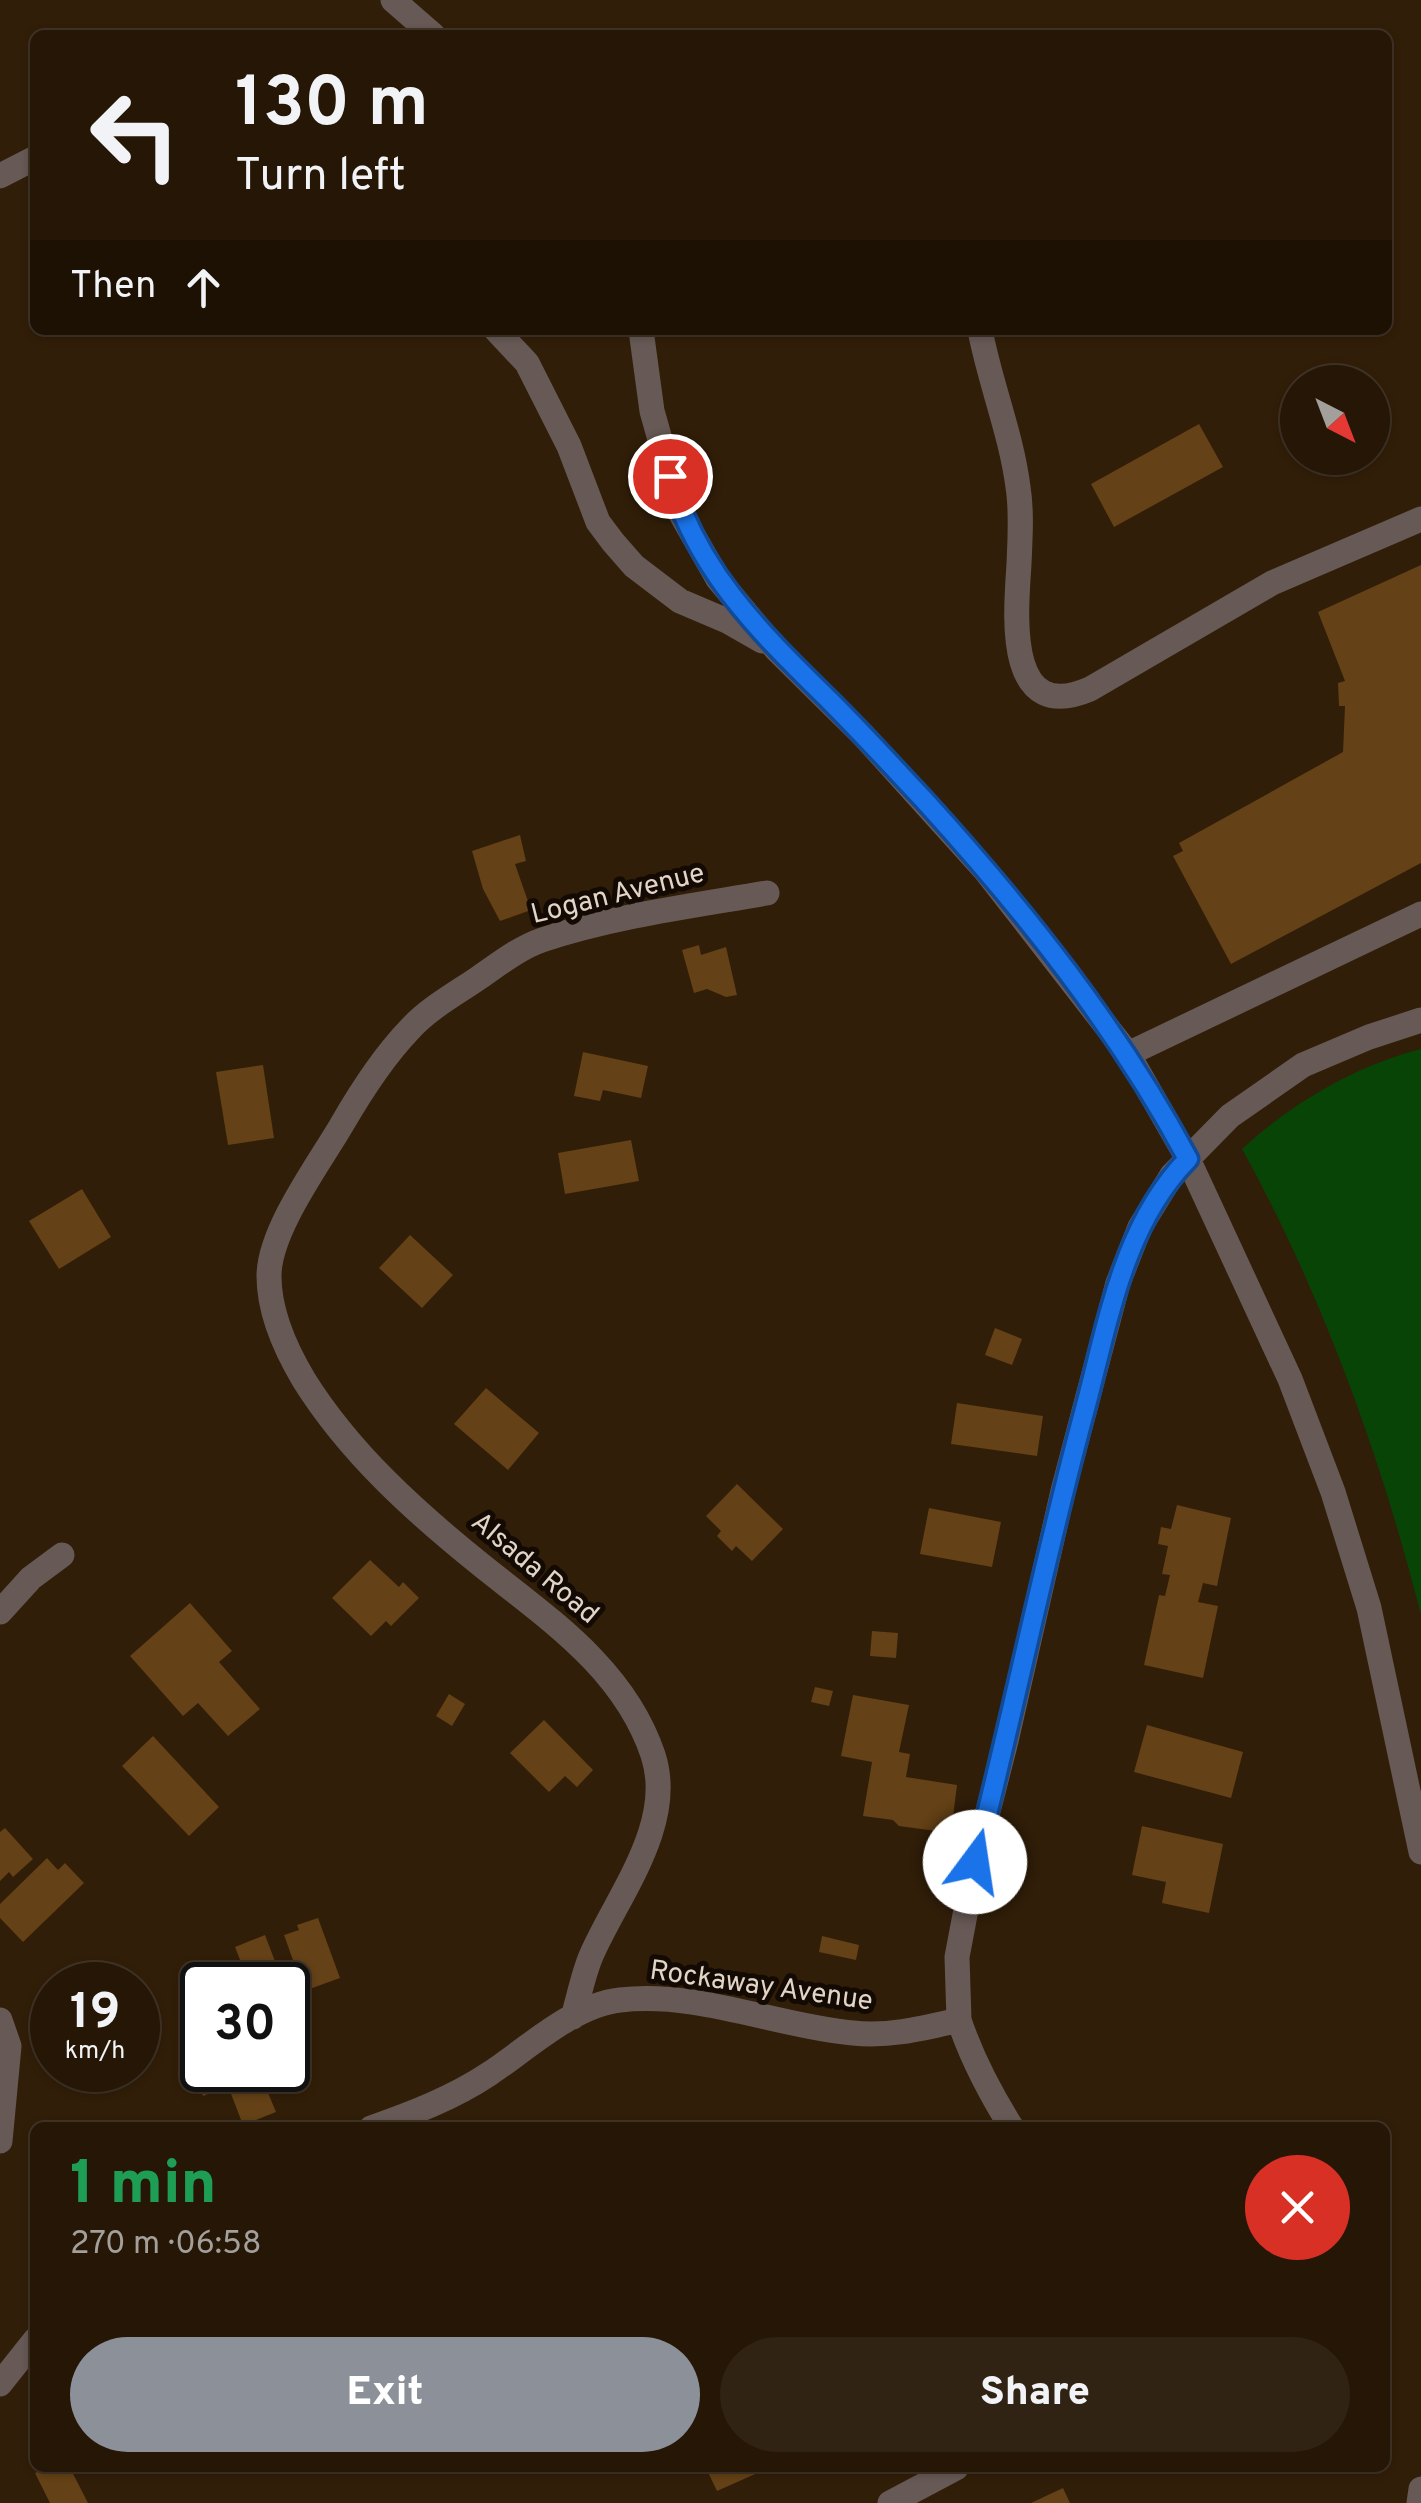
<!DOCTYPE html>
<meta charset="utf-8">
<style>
body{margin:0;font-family:Overpass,sans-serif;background:#312314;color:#f1f3f6;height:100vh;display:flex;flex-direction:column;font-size:38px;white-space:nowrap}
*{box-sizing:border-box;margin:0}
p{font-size:32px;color:#a39f9b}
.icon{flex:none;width:55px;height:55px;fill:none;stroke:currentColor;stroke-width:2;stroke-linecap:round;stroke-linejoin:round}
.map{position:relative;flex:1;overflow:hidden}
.panel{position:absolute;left:30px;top:2122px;width:1360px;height:350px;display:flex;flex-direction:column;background:#251606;border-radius:15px;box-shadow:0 2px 8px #0004,0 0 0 2px #423528}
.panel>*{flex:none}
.guide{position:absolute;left:30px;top:30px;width:1362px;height:305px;border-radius:15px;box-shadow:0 2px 8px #0004,0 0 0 2px #423528;background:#251606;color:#f1f3f6;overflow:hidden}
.needle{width:65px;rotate:138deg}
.fabs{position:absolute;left:1280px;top:365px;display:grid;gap:20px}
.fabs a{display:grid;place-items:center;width:110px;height:110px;border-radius:50%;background:#251606;box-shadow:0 2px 8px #0004,0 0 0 2px #423528;font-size:50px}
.speed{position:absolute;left:30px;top:1962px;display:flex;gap:20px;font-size:50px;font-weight:700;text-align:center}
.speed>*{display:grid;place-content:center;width:130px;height:130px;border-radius:50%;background:#251606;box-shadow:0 2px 8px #0004,0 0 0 2px #423528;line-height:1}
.speed small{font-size:25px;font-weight:400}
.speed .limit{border:5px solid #111;border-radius:15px;background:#fff;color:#111}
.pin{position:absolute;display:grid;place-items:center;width:85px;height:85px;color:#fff;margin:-42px;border:5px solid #fff;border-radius:50%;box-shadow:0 2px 10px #0007}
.me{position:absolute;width:110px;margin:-55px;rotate:14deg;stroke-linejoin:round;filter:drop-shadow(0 0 8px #0008)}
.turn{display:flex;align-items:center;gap:35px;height:210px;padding:0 40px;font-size:45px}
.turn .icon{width:130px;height:130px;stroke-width:2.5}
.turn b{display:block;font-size:70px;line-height:85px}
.then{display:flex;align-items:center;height:95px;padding:0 40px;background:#0003;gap:20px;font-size:38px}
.round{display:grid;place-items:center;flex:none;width:105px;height:105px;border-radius:52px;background:#312314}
.summary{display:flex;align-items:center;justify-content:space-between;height:170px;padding:0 40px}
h1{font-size:60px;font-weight:800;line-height:75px;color:#1e9e55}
.cta{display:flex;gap:20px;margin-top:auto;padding:20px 40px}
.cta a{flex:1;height:115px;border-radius:60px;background:#8c9099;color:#fff;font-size:40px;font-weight:800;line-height:115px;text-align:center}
.cta a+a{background:#312314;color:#f1f3f6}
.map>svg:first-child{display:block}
</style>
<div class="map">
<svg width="1421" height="2503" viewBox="0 0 1421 2503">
<rect width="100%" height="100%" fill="#311e08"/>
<!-- green -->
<path fill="#074405" d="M1421,1049V1615C1380,1454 1322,1294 1242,1149C1292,1103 1355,1066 1421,1049Z"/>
<!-- building -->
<path fill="#644116" d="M1199,424L1223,467L1114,527L1091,484Z
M1421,565V863L1231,964L1173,856L1183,851L1179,843L1343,752L1345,706H1339L1338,683L1345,681L1318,612Z
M520,835L526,861L515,864L531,910L500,921L483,889L472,851Z
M699,945L701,955L726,947L737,995L726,997L707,989L694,993L682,950Z
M583,1052L648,1066L641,1098L603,1090L600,1101L574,1096Z
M263,1065L274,1138L228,1145L216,1072Z
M631,1140L639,1181L565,1194L558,1153Z
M82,1189L111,1237L59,1269L29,1221Z
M410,1235L453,1275L422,1308L379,1268Z
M995,1328L1022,1339L1012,1365L985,1355Z
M486,1388L539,1433L508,1470L454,1424Z
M957,1403L1043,1416L1037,1456L951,1444Z
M737,1484L783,1529L752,1561L736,1546L732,1551L717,1536L721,1531L706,1516Z
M1177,1505L1231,1518L1217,1586L1203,1583L1198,1602L1218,1606L1203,1678L1144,1665L1159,1595L1165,1596L1170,1575L1162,1574L1168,1546L1158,1544L1161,1527L1171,1529Z
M929,1508L1001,1522L992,1567L920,1554Z
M370,1560L399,1587L403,1582L419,1598L391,1626L386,1621L371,1636L332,1598Z
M190,1603L232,1651L219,1662L260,1709L228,1736L198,1703L183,1716L130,1656Z
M872,1631L898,1633L896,1658L870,1656Z
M815,1687L833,1691L829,1706L811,1702Z
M449,1694L465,1704L452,1726L436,1716Z
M853,1695L909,1705L899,1752L910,1754L906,1777L957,1785L951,1833L899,1826L893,1820L863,1816L872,1762L841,1756Z
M544,1720L593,1770L577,1787L565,1776L549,1792L510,1753Z
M1147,1725L1243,1752L1231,1798L1134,1772Z
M153,1736L219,1807L189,1836L122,1766Z
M1142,1826L1223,1844L1209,1913L1162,1903L1166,1882L1132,1875Z
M5,1828L33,1859L13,1877L9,1872L0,1881V1832Z
M47,1858L58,1870L65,1863L84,1883L23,1942L0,1918V1904Z
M318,1918L340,1978L304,1991L284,1935L299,1930L297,1925Z
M265,1935L284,1985H250L235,1947Z
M822,1936L859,1945L856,1960L819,1952Z
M202,2066V2070H268L274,2085L266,2088L276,2112L243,2125L228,2086L203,2096L193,2070Z
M47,2468H70L88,2503H50L35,2473Z
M706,2468H760L762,2471L717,2491Z
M1063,2488L1070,2503H1031Z"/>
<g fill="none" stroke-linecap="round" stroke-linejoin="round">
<!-- minor -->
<path stroke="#675955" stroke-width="25" d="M393,0L433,35
M0,176L35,158
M496,330L527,363L569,446L598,522L613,542L634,566L680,601L727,621L762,641
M641,330L652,411L681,514L718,579L776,649L863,735L985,870L1128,1054L1188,1159L1290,1379L1333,1492L1369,1608L1421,1852
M980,330C990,383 1011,433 1018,487C1022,512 1020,539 1019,564C1016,612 1004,726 1090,689L1272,583L1421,519
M1128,1054L1421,914
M0,1612L31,1578L62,1555
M573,2017C579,1997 583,1975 591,1956C617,1896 676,1824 653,1755C624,1668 547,1618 480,1564C414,1511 349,1452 304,1380C286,1350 269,1313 269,1276C269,1231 318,1165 341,1126C360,1093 383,1057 410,1029C429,1008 457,993 480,977C499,964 519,948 542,940C614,916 692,906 767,893
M0,2020L9,2046L0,2141
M959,2020C972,2059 990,2093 1012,2128
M371,2128C411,2114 453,2098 489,2074C527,2049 573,2005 620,2000C699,1991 776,2026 853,2033C890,2037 924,2028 959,2020L957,1957L975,1862L1006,1741L1063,1491L1118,1283L1140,1227L1172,1175L1230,1116L1303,1065L1369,1037L1421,1020
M0,2384L35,2340
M890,2503L956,2468
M1419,2503L1421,2489"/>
</g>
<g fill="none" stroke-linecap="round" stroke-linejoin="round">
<defs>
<path id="route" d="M670,476C697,572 762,634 830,701C862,733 893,767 924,800C1024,910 1118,1028 1188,1159C1123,1225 1108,1323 1085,1409C1044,1559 1014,1711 975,1862"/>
</defs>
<!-- route casing -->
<use href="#route" stroke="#114b97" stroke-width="25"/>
<!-- route -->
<use href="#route" stroke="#1a73e8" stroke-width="18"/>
</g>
<g text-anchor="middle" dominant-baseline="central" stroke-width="10" stroke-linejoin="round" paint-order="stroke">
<!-- street labels -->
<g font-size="28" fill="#e2d5c8" stroke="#120a03">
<text transform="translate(618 895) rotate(-14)">Logan Avenue</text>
<text transform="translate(534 1569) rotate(40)">Alsada Road</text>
<text transform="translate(761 1987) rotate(8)">Rockaway Avenue</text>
</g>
</g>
</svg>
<div class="fabs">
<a><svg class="needle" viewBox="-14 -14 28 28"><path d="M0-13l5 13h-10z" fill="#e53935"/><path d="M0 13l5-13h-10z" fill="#a39f9b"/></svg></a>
</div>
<div class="speed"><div>19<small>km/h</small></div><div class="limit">30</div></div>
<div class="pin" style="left:670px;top:476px;background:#d93025"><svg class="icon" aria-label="arrive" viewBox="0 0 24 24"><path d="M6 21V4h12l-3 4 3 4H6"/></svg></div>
<svg class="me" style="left:975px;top:1862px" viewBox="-20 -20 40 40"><circle r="19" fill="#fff"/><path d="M0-13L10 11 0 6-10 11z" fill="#1a73e8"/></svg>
<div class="guide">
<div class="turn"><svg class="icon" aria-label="left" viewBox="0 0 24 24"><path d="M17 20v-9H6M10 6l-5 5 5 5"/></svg><div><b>130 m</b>Turn left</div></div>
<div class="then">Then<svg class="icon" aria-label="ahead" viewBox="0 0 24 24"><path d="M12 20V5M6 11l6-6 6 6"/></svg></div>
</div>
<section class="panel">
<div class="summary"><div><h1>1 min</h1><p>270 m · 06:58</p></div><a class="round" style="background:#d93025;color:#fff"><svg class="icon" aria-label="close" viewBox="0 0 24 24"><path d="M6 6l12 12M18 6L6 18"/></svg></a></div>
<div class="cta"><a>Exit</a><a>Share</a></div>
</section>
</div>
